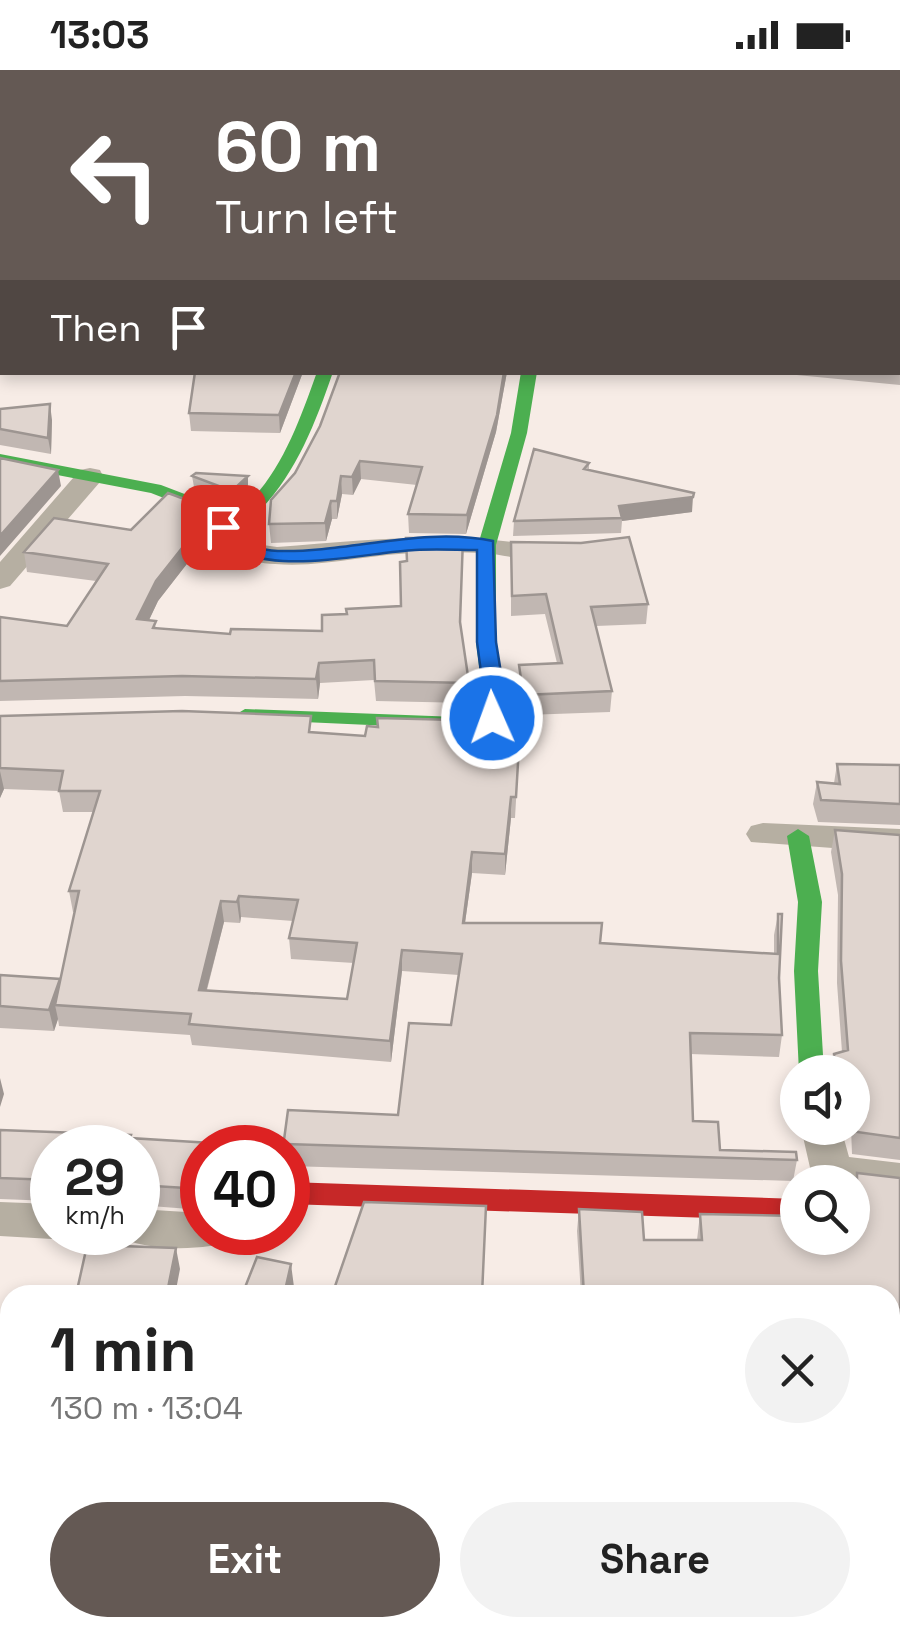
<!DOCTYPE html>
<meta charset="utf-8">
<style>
body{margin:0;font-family:"Space Grotesk",sans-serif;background:#f2f2f2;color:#222;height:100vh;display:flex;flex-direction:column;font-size:38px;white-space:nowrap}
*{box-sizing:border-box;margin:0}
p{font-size:32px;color:#767676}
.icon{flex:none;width:55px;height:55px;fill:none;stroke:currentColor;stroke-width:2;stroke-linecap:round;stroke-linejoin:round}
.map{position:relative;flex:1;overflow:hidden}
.details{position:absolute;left:0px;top:1215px;width:900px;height:352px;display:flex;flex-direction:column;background:#fff;border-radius:30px 30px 0 0;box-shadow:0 5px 15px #0003}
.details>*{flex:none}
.banner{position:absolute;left:0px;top:0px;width:900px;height:305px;box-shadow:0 5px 15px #0003;background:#645954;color:#fff;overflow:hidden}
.buttons{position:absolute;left:780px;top:985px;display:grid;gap:20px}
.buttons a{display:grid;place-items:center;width:90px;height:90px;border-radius:50%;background:#fff;box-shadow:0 5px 15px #0003;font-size:50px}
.speed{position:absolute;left:30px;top:1055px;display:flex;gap:20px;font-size:50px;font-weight:700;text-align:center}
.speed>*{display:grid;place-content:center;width:130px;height:130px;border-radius:50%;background:#fff;box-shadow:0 5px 15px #0003;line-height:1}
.speed small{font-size:25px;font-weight:400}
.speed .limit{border:15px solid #d22;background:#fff;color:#111}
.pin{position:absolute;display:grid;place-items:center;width:85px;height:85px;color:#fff;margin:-42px;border-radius:20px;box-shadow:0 5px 15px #0006}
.me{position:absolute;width:110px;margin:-55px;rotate:358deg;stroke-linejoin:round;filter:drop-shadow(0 0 8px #0008)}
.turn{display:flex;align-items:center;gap:35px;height:210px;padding:0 50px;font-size:45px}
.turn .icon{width:130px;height:130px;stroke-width:2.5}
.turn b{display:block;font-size:70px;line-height:85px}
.then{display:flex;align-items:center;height:95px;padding:0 50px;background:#0003;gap:20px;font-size:38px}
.round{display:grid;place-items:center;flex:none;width:105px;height:105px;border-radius:52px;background:#f2f2f2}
.headline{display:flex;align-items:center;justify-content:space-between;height:170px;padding:0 50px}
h1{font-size:60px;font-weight:800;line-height:75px}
.cta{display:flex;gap:20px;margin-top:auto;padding:20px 50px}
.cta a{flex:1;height:115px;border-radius:60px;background:#645954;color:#fff;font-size:40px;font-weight:800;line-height:115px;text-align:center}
.cta a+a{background:#f2f2f2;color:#222}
.status{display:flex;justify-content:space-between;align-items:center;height:70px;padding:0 50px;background:#fff;direction:ltr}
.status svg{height:28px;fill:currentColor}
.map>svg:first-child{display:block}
</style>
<div class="status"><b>13:03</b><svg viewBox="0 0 49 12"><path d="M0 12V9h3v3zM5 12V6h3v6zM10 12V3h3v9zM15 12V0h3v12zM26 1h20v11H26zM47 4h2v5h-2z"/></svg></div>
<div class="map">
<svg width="900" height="1567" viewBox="0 0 900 1567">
<rect width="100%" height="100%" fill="#f7ece6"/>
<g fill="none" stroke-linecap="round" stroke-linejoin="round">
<!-- street -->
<path fill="#b6afa2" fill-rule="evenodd" d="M90,398L100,400L103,406L100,412L10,516L0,519V492L80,400Z
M231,442L245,450L237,461L256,474L277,477C356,471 433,462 511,472C530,475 548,472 566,477L570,483L566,489C538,496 511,485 483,483C462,482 441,482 421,483C373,483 323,498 275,494C250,493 223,484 208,463L221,444Z
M763,753L900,759V783L751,772L746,764L751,756Z
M801,1058H841L849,1087L900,1093V1127L852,1121V1112H807L811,1102Z
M0,1132L52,1134V1162H68L52,1169L0,1166Z
M138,1139L202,1143V1162H271L265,1175C240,1183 230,1173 210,1176C183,1180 149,1179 123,1169L119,1162H138Z
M10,1494V1542L0,1545V1495Z
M544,1558H596L594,1567H542Z"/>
<!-- fast -->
<path fill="#4caf50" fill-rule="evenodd" d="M317,302H333C313,360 292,414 245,455H233L151,423L0,394V384L161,415L237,444C280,407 298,355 317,302Z
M521,302H537L527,363L496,475V572L506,641L499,652L458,659L238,649L235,645L245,639L458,647L485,643L476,572L478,475L511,363Z
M798,759L809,766L822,832L818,901L824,1002H799L794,901L798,832L787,766Z"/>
<!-- jam -->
<path fill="#c62828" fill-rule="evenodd" d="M288,1112L798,1129V1151L288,1134Z"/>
</g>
<!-- wall -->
<path fill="#c1b7b2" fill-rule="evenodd" d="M898,2L900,315L776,303L898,302Z
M195,302H303L280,363L191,361L189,343Z
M340,302H507L496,362L466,464L409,463L408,444L417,415L361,409L353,425L342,424L337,449H332L326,471L271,473L269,454L320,356Z
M0,339L52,350L51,384L0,375Z
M589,393V400L692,442L622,451L621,463L513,466L514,451Z
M192,406H248V417L233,432L194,417Z
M208,456L206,459L207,468L158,531L149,550L157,558L230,564L461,556L469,613V633L376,631L374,610L320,613L318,629L185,626L0,631V547L67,556L96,511L27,502L24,482L131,460Z
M511,491L648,534L646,554L596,556L612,621L610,642L526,645L525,662H520L515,748H511L505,805L472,803L465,853L600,873L774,883V865L778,844L779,908L782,965L779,987L690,984L693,1051L720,1080L797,1090L793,1111L288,1096V1078H202V1140L138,1135V1138V1078H52V1131L0,1129V1060L244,1075L284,1070L398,1045L451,955L459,905L402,901L391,992L192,975L190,965L59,956L58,949L54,961L0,958V905L60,911L75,842H73L69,821L94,742H63L59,721L4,719L0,728V646L365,666L378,657L458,650L509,641L520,626L519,595L557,593L545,544L511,546ZM241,847L293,851L289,868L291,889L354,893L347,929L207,920L224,852L240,853Z
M837,694L900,695V755L818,752L813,734L817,712L834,713Z
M835,760L900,765V1090L852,1084L851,1058H848H852V1002H830L834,984L842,982L837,913L838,825L831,782Z
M806,1103L855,1111L857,1103L900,1108V1344L893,1341V1365L900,1368V1567H583L584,1558H890V1225H581L577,1161L579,1139L644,1170H697L700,1144L798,1168L852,1112H804Z
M10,1233V1362H0V1272Z
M435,1558H543L540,1560Z"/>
<!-- shaded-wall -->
<path fill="#9d9591" d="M296,302H303L280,363L279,345Z
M504,302H507L496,362L466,464L467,445Z
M50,334L52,350L51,384L48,368Z
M360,391L361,409L353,425L352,407Z
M58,400L61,416L0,486V466Z
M248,406V417L233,432L232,421Z
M341,406L342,424L337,449V431Z
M693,427L692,442L622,451L619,436Z
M331,431L332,449L326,471L325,453Z
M206,437L208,456L206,459L207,468L158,531L140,569L137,549L156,511Z
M319,593L320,613L318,629L316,609Z
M0,701L4,719L0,728Z
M511,727V748L505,805V784Z
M472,782V803L462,874L463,853Z
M239,826L241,847L240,853L237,832Z
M221,831L224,852L201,941L199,920Z
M402,880V901L391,992L390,971Z
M60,909L55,935L58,949L54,961L49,940Z
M0,1008L4,1024L0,1037Z
M123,1162H127L129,1175L125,1196L121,1176Z
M176,1178L180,1199L175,1225L168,1218Z
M291,1194L294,1217L292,1225H284Z"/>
<!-- building -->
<path fill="#e0d5cf" stroke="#9d9591" stroke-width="2.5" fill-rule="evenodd" d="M556,0H750L748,2H554Z
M851,0H900V158L898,160V2H849Z
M898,168V176H900V297H898Z
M195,302H296L279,345L189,343Z
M340,302H504L497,345L467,445L408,444L422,397L360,391L352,407L341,406L337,431H331L325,453L269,454L271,430L295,403L320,356Z
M50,334L48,368L0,359V339Z
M534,379L589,393L584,399L694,423L693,427L619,436L622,448L514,451Z
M0,388L58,400L0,466Z
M196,403L248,406L232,421L192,406Z
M168,423L206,437L202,444L205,449L156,511L137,549L156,551L153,558L230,564L231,559L322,561V545L347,544L346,539L401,536L400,492L407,491L406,468H463L460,552L469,613L375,611L374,590L319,593L316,609L182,606L0,611V547L67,556L108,494L24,482L54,448L131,460Z
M629,467L648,534L591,537L612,621L524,625L526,642H521L516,727H511L505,784L472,782L463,853H602L600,873L778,884V844H782L779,908L782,965L690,963L693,1051L718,1052L720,1080L796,1082L797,1090L286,1074L283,1078H202V1119L138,1115V1078H52V1110L0,1108V1060L131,1065L130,1068L244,1075L245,1068L284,1070L288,1040L398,1045L409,953L451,955L462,884L402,880L390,971L189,954L191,944L55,935L79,821H69L100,721H59L63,701L0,698V646L182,641L311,646L309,662L365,666L367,656L378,657L377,648L458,650L509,641L523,623L519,595L562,593L546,524L512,526L511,472L581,473ZM239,826L298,830L289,868L357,873L347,929L199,920L221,831L237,832Z
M837,694L900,695V734L821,730L817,712L840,714Z
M835,760L900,765V1068L857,1062L856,1036H852V1002H835L834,984L848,980L841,891L842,804Z
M0,905L60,909L49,940L0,936Z
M806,1103L857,1112V1103L900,1108V1321L897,1319L892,1323L893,1365L900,1368V1562L887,1558H890V1225H584L579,1139L642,1142L644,1170H702L700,1144L798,1146V1168H852V1112H806Z
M364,1132L486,1136L482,1225H332Z
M90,1162H123L121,1176L176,1178L168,1218H184L182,1225H76Z
M257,1187L291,1194L284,1225H242Z
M10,1233V1342H0V1272Z
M10,1521V1558H122L124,1567H0V1524Z
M181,1558H219L221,1567H183Z
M588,1558H854L852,1567H594Z"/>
<!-- route -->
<path fill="#1a73e8" stroke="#114b97" stroke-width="2.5" d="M223,452L229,453C235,472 257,480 278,481C349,483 423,456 493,471L496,572L507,640L500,653L492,654L482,648L486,640L477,572V480C457,480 436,479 415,480C359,483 252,512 213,463L217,453Z"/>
</svg>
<div class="buttons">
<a><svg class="icon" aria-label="sound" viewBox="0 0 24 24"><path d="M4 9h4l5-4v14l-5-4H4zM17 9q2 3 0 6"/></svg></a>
<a><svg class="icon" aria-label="search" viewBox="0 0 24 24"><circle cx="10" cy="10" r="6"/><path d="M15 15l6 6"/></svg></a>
</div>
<div class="speed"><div>29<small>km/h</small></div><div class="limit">40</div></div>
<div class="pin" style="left:223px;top:457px;background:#d93025"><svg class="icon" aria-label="arrive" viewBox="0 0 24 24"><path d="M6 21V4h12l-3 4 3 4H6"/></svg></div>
<svg class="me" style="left:492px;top:648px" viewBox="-20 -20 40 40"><circle r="17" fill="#1a73e8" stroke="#fff" stroke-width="3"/><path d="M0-11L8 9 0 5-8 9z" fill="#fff"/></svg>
<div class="banner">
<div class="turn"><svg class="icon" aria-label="left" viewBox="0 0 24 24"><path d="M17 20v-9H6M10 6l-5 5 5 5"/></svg><div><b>60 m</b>Turn left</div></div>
<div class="then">Then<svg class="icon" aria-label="arrive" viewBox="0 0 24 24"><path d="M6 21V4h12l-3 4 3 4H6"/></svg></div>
</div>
<section class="details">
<div class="headline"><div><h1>1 min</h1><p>130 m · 13:04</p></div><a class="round"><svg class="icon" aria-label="close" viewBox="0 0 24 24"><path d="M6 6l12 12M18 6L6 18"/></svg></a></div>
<div class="cta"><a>Exit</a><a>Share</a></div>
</section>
</div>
